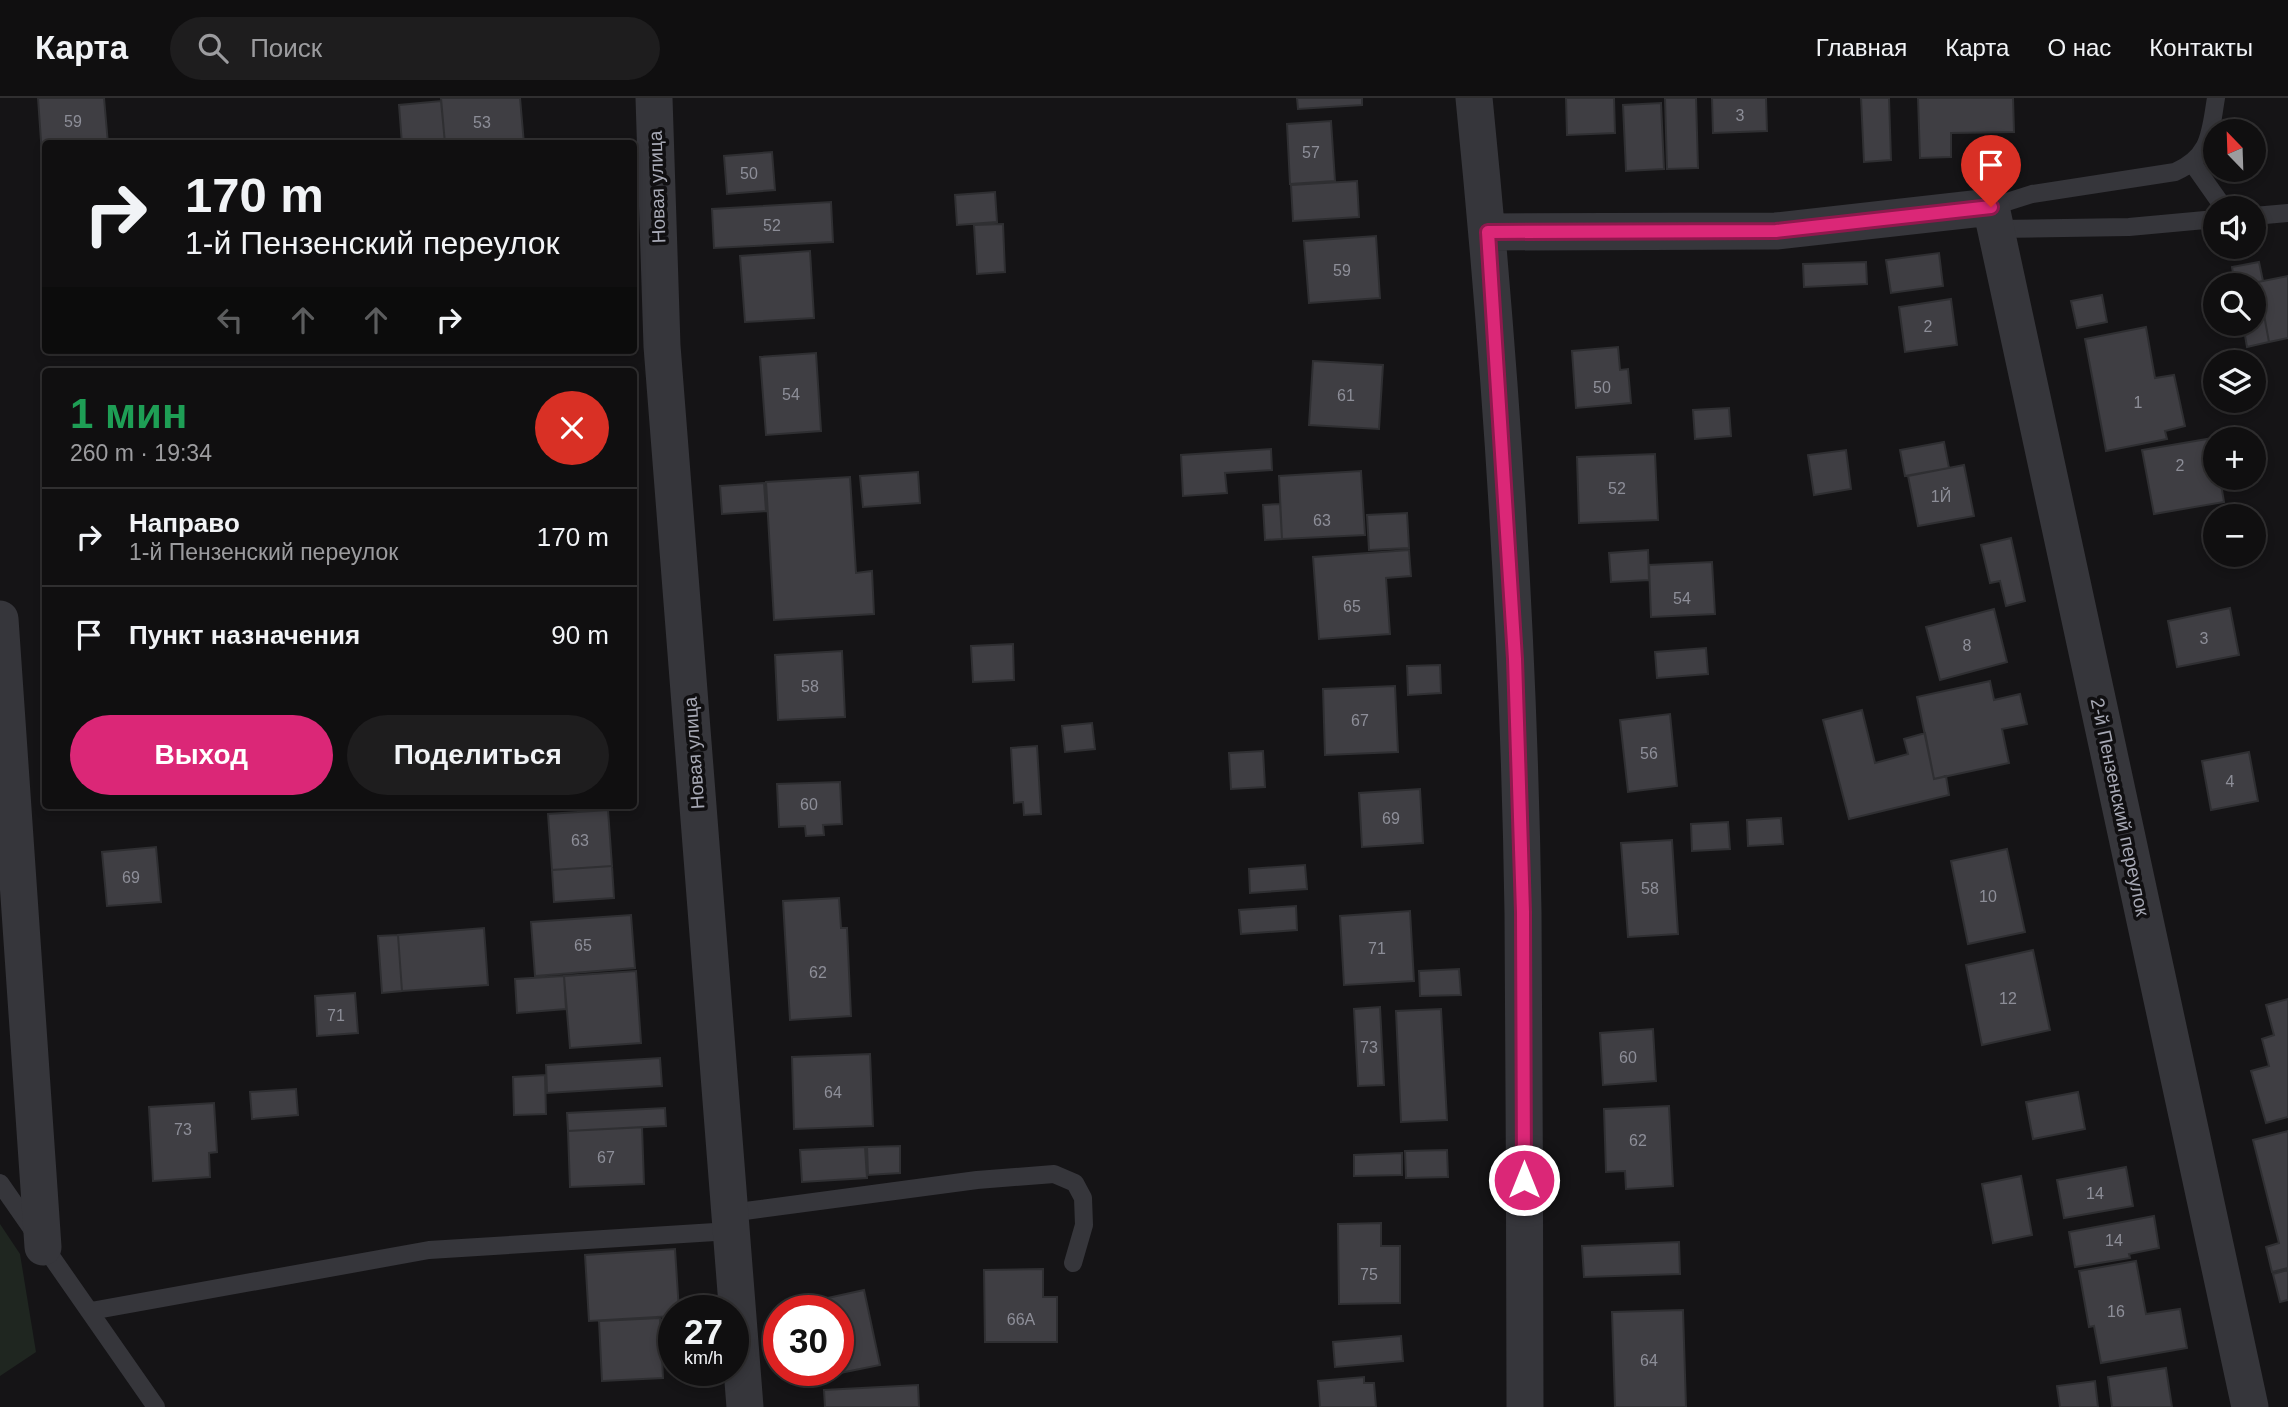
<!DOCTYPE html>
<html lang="ru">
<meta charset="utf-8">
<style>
body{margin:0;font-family:Helvetica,sans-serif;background:#1e1d1e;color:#f1f3f6;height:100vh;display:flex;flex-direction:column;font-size:26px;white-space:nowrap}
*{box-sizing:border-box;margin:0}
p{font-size:23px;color:#9c9c9f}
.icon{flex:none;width:38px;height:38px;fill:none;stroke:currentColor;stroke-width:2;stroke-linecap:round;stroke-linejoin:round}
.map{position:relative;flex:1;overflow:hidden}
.details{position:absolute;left:42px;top:270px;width:595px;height:441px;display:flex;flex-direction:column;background:#100f10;border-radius:7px;box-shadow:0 4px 10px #0003,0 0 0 2px #302f30}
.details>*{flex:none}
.banner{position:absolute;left:42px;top:42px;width:595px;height:214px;border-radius:7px;box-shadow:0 4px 10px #0003,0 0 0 2px #302f30;background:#100f10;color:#f1f3f6;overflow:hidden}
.needle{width:46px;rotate:337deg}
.controls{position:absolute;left:2203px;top:21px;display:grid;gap:14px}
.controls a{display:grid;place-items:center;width:63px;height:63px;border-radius:50%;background:#100f10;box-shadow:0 4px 10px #0003,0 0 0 2px #302f30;font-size:35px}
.speed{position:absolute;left:658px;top:1197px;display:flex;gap:14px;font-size:35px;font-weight:700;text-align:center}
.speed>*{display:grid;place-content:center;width:91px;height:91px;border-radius:50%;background:#100f10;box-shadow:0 4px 10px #0003,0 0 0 2px #302f30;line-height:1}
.speed small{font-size:18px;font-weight:400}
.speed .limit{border:10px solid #d22;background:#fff;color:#111}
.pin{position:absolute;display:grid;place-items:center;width:60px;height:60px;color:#fff;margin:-72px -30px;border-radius:50% 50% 50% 0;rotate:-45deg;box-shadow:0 0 7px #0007}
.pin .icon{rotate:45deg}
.me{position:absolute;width:77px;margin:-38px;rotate:0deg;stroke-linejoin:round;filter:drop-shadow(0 0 5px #0008)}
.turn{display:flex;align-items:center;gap:24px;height:147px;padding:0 28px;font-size:32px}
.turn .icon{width:91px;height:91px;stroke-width:2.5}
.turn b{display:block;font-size:49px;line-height:60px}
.lanes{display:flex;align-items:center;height:66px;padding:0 28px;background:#0003;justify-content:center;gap:35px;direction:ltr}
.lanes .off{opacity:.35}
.round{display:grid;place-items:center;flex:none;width:74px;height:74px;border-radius:37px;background:#1e1d1e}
.head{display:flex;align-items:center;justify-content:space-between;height:119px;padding:0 28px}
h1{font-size:42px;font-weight:700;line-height:52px;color:#1e9e55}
.button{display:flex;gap:14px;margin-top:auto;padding:14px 28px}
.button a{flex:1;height:80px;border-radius:42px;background:#db2777;color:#fff;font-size:28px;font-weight:700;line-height:80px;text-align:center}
.button a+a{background:#1e1d1e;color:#f1f3f6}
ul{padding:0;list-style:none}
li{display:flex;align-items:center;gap:21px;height:98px;padding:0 28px;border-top:2px solid #302f30}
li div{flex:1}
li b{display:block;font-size:26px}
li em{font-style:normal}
header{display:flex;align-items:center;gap:42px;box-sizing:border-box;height:98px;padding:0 35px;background:#100f10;border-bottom:2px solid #302f30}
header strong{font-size:33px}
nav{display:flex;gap:38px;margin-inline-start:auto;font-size:24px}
.search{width:490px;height:63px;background:#1e1d1e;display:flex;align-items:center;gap:18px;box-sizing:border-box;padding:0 24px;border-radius:38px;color:#9c9c9f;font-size:26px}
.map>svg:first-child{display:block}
</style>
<header>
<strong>Карта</strong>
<div class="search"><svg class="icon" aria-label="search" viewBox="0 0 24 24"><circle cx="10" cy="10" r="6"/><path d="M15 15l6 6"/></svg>Поиск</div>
<nav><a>Главная</a><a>Карта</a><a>О нас</a><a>Контакты</a></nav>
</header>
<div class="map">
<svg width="2288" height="1309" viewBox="0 0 2288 1309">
<rect width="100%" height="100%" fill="#151416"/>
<!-- green -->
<path fill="#1f2620" d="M0,1126L20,1156L36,1254L0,1278Z"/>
<!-- building -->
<path fill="#3f3e43" stroke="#2f2f32" stroke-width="2" d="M38,0H104L108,46H46V57H42Z
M441,0H520L524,46H445Z
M1297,0H1362V7L1298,11Z
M1566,0H1614L1615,35L1567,37Z
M1665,0H1696L1698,70L1667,71Z
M1712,0H1766L1767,33L1713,35Z
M1861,0H1889L1891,62L1864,64Z
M1918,0H2013L2014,34L1951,35V59L1920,60Z
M441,3L445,45L402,46L399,7Z
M1661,5L1664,71L1626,73L1623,7Z
M1331,23L1335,83L1290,86L1287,26Z
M772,54L775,92L727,96L724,58Z
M1357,83L1359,119L1293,123L1291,87Z
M995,94L997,124L957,127L955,97Z
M831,104L833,144L714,150L712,111Z
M1003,126L1005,174L977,176L974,127Z
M1376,138L1380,200L1309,205L1304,143Z
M810,153L814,220L745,224L740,158Z
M1939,155L1943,188L1891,195L1886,162Z
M1866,164L1867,186L1804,189L1803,166Z
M2259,164L2263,183L2258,184L2269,244L2247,249L2243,226H2254V187H2235L2232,169Z
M2288,178V240L2269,244L2258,184Z
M2102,197L2107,224L2077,230L2071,203Z
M1951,201L1957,247L1905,254L1899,209Z
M2146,229L2155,280L2174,277L2185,328L2165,333L2167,341L2106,353L2085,241Z
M1618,249L1620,272L1628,271L1631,305L1576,310L1572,253Z
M816,255L821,333L766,337L760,259Z
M1313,263L1383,267L1379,331L1309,327Z
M1729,310L1731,338L1695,341L1693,312Z
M2213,340L2216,380H2220L2224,404L2154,416L2142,352Z
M1944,344L1949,370L1905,378L1900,352Z
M1271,351L1272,372L1225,375L1227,395L1183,398L1181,357Z
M1846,352L1851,391L1814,397L1808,357Z
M1655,356L1658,422L1579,425L1577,359Z
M1964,367L1974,418L1918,428L1908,378Z
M1361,373L1365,437L1282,441L1279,378Z
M918,374L920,405L863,409L860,378Z
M850,379L856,475L872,473L874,516L774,522L766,384Z
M764,385L766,413L722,416L720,388Z
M1280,406L1282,441L1265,442L1263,407Z
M1407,415L1409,450L1369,452L1367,417Z
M2011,440L2025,503L2006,508L2000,483L1990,485L1981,447Z
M1409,452L1411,478L1386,480L1390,536L1319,541L1313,459Z
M1648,452L1649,482L1611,484L1609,455Z
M1712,464L1715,516L1651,519L1649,467Z
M2230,510L2239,557L2177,569L2168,523Z
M1994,511L2007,564L1940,582L1926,529Z
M1013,546L1014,582L973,584L971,548Z
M1706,550L1708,576L1657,580L1655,554Z
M842,553L845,619L778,622L775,557Z
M1440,567L1441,595L1408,597L1407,568Z
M1990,583L1994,602L2020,596L2027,626L2002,631L2009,665L1934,681L1917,599Z
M1395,588L1398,654L1325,657L1323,591Z
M1862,612L1875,665L1908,656L1904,641L1925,635L1934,681L1946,678L1949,697L1849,721L1823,622Z
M1670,616L1677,688L1628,694L1620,622Z
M1092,625L1095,651L1065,654L1062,628Z
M1037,648L1041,716L1024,717L1023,704L1014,705L1011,650Z
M1263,653L1265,689L1231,691L1229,655Z
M2249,654L2258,703L2211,712L2202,663Z
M840,684L842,726L823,727L824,737L806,738L805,728L779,729L777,686Z
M1420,691L1423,745L1362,749L1359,695Z
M608,712L612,768L552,772L548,716Z
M1781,720L1783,746L1748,748L1747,722Z
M1728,724L1730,751L1692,753L1691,726Z
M1672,742L1678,836L1628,839L1621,745Z
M156,749L161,804L107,808L102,754Z
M2007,751L2025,834L1968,846L1951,763Z
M1305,767L1307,791L1250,795L1249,771Z
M612,768L614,800L554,804L552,772Z
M839,800L841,830H847L851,918L790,922L783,803Z
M1296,808L1297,832L1241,836L1239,812Z
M1410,813L1414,883L1344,887L1340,818Z
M631,817L635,870L535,878L531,824Z
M484,830L488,887L402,893L398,837Z
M398,837L402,893L382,895L378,838Z
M2033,852L2050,932L1982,947L1966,867Z
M1459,871L1461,897L1420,898L1419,873Z
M636,873L641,945L570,950L564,878Z
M564,878L566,911L517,915L515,881Z
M355,895L358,935L317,938L315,898Z
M2288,901V1019L2266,1025L2251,973L2269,968L2262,941L2274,937L2266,907Z
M1380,909L1384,987L1358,988L1354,911Z
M1441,911L1447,1022L1401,1024L1396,913Z
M1653,931L1656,983L1603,987L1600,935Z
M870,956L873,1028L794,1031L792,959Z
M660,960L662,988L547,995L546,967Z
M545,977L546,1016L514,1017L513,979Z
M296,991L298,1017L252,1021L250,994Z
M2078,994L2085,1031L2033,1041L2026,1004Z
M214,1005L217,1054L209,1055L210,1079L153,1083L149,1009Z
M1669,1008L1673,1088L1626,1091L1625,1073L1606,1074L1604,1011Z
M665,1010L666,1028L568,1033L567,1015Z
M642,1029L644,1086L570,1089L568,1033Z
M2288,1033V1170L2272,1174L2266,1149L2279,1145L2253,1042Z
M900,1048V1075L868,1077L867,1049Z
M865,1049L867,1080L802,1084L800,1052Z
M1447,1052L1448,1079L1406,1080L1405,1053Z
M1402,1055V1077L1354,1078V1057Z
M2126,1069L2133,1108L2064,1120L2057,1082Z
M2021,1078L2032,1137L1993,1145L1982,1086Z
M2154,1118L2159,1150L2129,1156L2130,1160L2075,1169L2069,1134Z
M1381,1125V1148H1400V1205L1339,1206L1338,1126Z
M1679,1144L1680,1176L1584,1179L1582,1148Z
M675,1151L679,1213H674V1218L589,1223L585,1157Z
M2136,1163L2146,1216L2180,1211L2187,1250L2101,1265L2094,1228L2089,1229L2079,1173Z
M1043,1171V1199H1057V1244H985L984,1172Z
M2288,1172V1202L2280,1204L2273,1176Z
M864,1192L880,1267L830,1277L829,1272H838V1213H816L814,1203Z
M1683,1212L1686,1309H1615L1612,1214Z
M660,1220L663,1280L602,1283L599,1223Z
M1401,1238L1403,1263L1335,1269L1333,1244Z
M2166,1270L2172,1309H2112L2108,1279Z
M1364,1279V1285H1374L1376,1309H1320L1318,1283Z
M2095,1283L2098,1309H2060L2057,1288Z
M918,1287L919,1309H825L824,1292Z"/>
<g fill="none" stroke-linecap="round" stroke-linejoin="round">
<!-- lane -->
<path stroke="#36363b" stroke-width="18" d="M2193,66L2224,110
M1991,109L2032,96L2175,74C2211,58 2210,35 2216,0
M2254,118L2288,115
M1996,131L2129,129L2216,121
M0,1085L156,1309
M730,1115L977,1082L1054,1076L1075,1085L1083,1100L1084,1127L1073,1165
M91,1213L429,1152L731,1133"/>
<!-- street -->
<path stroke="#36363b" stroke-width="37" d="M654,0L662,248L745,1309
M1474,0C1501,269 1519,544 1523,815C1525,980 1524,1144 1525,1309
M1488,134L1776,133L1991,109L2250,1309
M0,521L43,1149"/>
</g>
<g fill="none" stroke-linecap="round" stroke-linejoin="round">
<defs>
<path id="route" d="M1524,1082L1523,814L1515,561L1488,134L1776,133L1991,109"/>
</defs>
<!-- route casing -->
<use href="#route" stroke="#8e194d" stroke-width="18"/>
<!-- route -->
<use href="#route" stroke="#db2777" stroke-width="12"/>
</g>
<g text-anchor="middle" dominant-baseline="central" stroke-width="7" stroke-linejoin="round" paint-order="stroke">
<!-- number labels -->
<g font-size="16" fill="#8d8e98">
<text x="1740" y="17">3</text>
<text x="73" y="23">59</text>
<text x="482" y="24">53</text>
<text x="1311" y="54">57</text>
<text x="749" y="75">50</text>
<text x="772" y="127">52</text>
<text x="1342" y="172">59</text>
<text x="1928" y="228">2</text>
<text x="1602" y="289">50</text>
<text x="791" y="296">54</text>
<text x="1346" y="297">61</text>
<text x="2138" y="304">1</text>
<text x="2180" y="367">2</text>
<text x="1617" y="390">52</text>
<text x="1941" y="398">1Й</text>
<text x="1322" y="422">63</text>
<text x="1682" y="500">54</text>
<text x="1352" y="508">65</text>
<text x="2204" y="540">3</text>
<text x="1967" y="547">8</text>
<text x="810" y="588">58</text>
<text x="1360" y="622">67</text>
<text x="1649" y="655">56</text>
<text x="2230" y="683">4</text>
<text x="809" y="706">60</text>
<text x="1391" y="720">69</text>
<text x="580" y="742">63</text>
<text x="131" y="779">69</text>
<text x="1650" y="790">58</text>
<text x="1988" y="798">10</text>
<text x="583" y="847">65</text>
<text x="1377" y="850">71</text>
<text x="818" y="874">62</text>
<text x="2008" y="900">12</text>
<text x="336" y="917">71</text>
<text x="1369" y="949">73</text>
<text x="1628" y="959">60</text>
<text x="833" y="994">64</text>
<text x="183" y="1031">73</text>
<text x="1638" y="1042">62</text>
<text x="606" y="1059">67</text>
<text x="2095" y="1095">14</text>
<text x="2114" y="1142">14</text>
<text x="1369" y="1176">75</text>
<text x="2116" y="1213">16</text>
<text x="1021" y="1221">66А</text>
<text x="1649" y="1262">64</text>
</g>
<!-- street labels -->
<g font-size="19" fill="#a7a9b5" stroke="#100f11">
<text transform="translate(657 89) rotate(-92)">Новая улица</text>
<text transform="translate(694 655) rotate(-94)">Новая улица</text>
<text transform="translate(2120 709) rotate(78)">2-й Пензенский переулок</text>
</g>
</g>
</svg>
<div class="controls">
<a><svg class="needle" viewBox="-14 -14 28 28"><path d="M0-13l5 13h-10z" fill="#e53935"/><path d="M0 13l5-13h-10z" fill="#9c9c9f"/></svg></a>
<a><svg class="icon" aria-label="sound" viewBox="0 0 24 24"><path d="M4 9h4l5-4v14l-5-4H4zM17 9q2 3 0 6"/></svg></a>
<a><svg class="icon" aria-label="search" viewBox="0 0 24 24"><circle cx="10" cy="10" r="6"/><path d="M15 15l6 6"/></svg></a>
<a><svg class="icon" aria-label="layers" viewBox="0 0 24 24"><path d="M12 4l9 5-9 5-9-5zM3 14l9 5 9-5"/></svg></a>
<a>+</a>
<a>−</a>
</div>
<div class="speed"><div>27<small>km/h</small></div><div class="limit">30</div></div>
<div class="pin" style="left:1991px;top:109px;background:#d93025"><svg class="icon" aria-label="arrive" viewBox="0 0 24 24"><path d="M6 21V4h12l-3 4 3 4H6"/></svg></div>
<svg class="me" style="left:1524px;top:1082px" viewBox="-20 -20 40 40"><circle r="17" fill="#db2777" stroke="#fff" stroke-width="3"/><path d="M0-11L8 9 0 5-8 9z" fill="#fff"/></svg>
<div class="banner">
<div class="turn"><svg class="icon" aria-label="right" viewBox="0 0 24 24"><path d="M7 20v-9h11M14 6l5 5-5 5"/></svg><div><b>170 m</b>1-й Пензенский переулок</div></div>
<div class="lanes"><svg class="icon off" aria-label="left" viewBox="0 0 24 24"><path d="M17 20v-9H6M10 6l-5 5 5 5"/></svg><svg class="icon off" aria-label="ahead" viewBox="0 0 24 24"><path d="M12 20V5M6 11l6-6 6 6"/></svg><svg class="icon off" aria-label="ahead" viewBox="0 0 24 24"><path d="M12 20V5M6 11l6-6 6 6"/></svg><svg class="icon" aria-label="right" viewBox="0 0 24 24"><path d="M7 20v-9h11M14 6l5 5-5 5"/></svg></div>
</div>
<section class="details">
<div class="head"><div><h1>1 мин</h1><p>260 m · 19:34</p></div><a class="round" style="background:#d93025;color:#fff"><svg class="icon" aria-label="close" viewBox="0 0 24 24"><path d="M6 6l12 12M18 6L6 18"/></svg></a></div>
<ul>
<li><svg class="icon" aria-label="right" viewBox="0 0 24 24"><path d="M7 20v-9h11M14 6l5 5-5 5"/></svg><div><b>Направо</b><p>1-й Пензенский переулок</p></div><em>170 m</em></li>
<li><svg class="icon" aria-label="arrive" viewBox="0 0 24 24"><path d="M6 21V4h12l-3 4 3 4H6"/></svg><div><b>Пункт назначения</b></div><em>90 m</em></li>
</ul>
<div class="button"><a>Выход</a><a>Поделиться</a></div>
</section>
</div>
